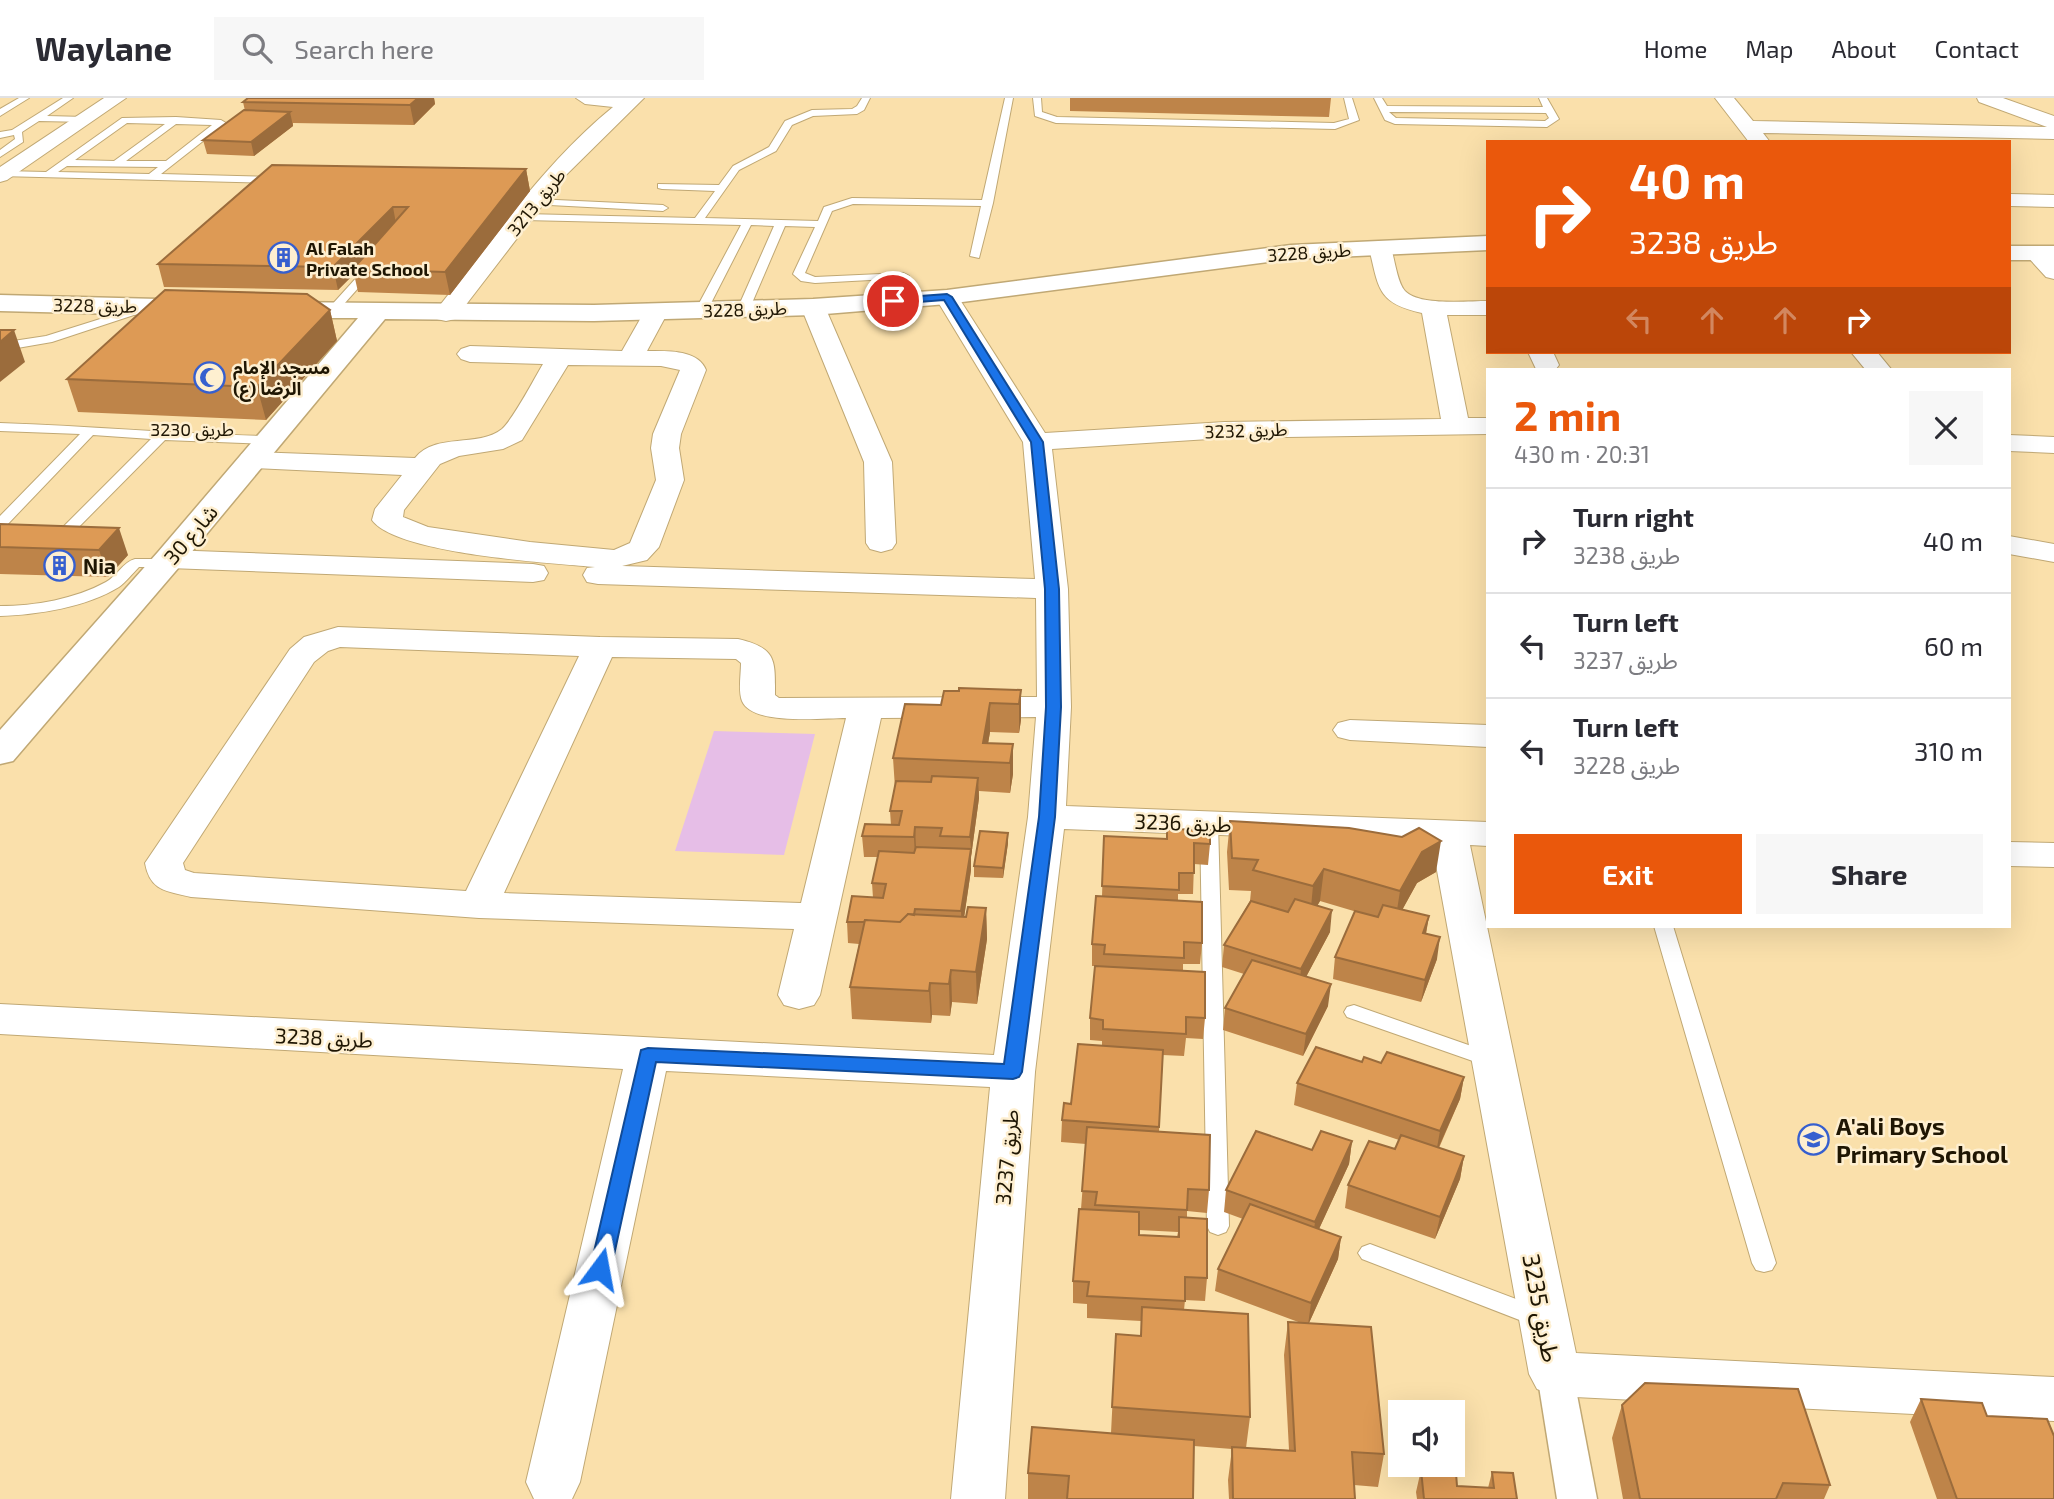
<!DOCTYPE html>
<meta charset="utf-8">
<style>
body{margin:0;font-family:"Exo 2","Noto Sans Arabic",sans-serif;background:#f7f7f7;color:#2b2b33;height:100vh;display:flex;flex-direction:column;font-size:26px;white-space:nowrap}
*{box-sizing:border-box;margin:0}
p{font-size:23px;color:#7c7c81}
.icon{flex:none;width:38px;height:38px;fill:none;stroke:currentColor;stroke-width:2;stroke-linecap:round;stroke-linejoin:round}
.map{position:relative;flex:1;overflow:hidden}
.side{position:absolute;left:1486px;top:270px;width:525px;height:560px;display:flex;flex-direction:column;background:#fff;border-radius:0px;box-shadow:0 7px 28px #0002}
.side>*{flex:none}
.guide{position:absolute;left:1486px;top:42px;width:525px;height:214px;border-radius:0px;box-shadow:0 7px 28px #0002;background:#ea580c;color:#fff;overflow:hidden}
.tools{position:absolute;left:1388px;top:1302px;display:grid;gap:14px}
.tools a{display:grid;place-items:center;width:77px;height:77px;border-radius:0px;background:#fff;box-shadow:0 7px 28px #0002;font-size:35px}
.pin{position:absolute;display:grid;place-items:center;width:60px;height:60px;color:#fff;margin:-30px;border:4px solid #fff;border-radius:50%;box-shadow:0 2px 7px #0007}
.me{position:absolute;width:77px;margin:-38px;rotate:13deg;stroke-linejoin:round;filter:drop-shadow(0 0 5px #0008)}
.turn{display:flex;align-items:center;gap:24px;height:147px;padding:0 28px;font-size:32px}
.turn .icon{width:91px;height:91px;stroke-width:2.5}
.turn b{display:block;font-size:49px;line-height:60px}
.lanes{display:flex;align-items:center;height:66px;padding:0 28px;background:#0003;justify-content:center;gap:35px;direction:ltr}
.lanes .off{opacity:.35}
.round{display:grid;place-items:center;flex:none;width:74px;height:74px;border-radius:0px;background:#f7f7f7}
.head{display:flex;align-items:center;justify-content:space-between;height:119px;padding:0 28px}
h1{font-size:42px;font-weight:700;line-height:52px;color:#ea580c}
.button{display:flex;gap:14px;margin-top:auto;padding:14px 28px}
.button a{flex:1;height:80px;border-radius:0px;background:#ea580c;color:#fff;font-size:28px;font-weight:700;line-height:80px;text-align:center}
.button a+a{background:#f7f7f7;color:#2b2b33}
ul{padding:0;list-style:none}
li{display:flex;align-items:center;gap:21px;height:105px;padding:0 28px;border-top:2px solid #e1e1e2}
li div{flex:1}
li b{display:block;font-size:26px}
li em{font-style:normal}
header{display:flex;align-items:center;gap:42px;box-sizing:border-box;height:98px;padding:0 35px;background:#fff;border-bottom:2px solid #e1e1e2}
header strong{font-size:33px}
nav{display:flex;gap:38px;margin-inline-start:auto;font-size:24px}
.search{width:490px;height:63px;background:#f7f7f7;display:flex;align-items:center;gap:18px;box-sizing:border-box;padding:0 24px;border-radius:0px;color:#7c7c81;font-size:26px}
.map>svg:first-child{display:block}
</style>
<header>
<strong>Waylane</strong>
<div class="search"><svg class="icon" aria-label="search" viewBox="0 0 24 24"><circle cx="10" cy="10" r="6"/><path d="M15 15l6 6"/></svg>Search here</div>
<nav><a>Home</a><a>Map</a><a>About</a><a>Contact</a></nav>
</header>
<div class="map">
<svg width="2054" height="1401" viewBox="0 0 2054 1401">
<rect width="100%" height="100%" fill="#fae0ab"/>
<!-- green -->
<path fill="#e6bee7" d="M714,633L815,636L784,757L675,753Z"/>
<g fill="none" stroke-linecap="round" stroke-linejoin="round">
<defs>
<path id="service" d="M19,0H29L0,18V11Z
M63,0H73L47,18L85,19L90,22L88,24L39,23L22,34L23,44L0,59V52L15,41L14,37L0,40V34L12,32Z
M862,0H870L864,12L857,16L813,18L792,27L776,53L739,72L705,120L818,123L824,109L852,100L982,102L1005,0H1013L993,105L979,160L970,158L981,108L853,106L832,113L805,175L815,179L903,175L909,178L907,180L815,185L801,183L793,176L815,129L785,128L749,212L739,214L737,212L774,128L751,127L707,213L701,216L695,213L741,127L524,122L519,119L524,116L695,120L715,93L662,91L658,90V86L719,87L733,68L769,49L785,23L812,12L852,11L857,8Z
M1033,0H1041L1042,14L1057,19L1334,25L1349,21L1344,0H1352L1359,22L1335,31L1056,25L1035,18Z
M1374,0H1382L1387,8L1543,9L1539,0H1547L1559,21L1547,29L1395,26L1385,22ZM1389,14L1546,15L1549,20L1545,23L1396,20Z
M176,19L221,22L226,25L161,76L278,79L283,82L278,85L0,78V74L3,73L46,74L122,20ZM127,25L165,26L114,63L75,62ZM176,26L212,27L166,63H126ZM67,68L158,69L149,76L58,74Z
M535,101L663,107L668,110L663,113L531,106L530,104Z
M367,168L376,170L336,215L317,219V215L328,211Z
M148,206L154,209L152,211L52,244L0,253V245L46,238Z
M0,325C90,328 177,336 268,338L275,342L268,346L165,342L61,447H51V441L151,341L93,337L5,429L0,430V418L80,336L0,333Z
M135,461H166L173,465L166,469H139C132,476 126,484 119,489C87,509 37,517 0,518V508C35,508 75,501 106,484C117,478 123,464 135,461Z
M1209,720L1218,725L1229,1128L1226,1134L1218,1137L1210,1134L1207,1128L1200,725Z
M1654,828H1673L1776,1165L1772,1172L1764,1174L1756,1172L1752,1165Z
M1354,907L1497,957L1500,962L1497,967L1490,969L1347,919L1344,914L1347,909Z
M1370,1146L1548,1213L1552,1220L1548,1227L1540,1230L1362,1161L1358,1155L1362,1149Z"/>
<path id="pedestrian" d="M1555,1260L1568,1265L1573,1276L1597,1401H1557L1537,1276L1542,1265Z"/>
<path id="minor" d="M104,0H126L7,82L0,84V69Z
M576,0H644L565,78L455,221L446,223L437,221L434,216L437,211C493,141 544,65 613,9L585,6Z
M1715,0H1734L1753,23L2047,29L1979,4L1977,0H2003L2054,18V41L1763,35L1770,44H1749Z
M2009,96L2054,97V109L2009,108Z
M1380,143L1388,145L1391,150C1395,162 1397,184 1405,193C1419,208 1467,203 1488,203V217H1447L1468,320H1488V336L1225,340L1052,351L1068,491L1071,609L1066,708L1488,724V748L1470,747L1576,1255L2054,1279V1323L1555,1298L1537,1291L1529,1276L1432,745L1064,731L1035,974L1005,1401H951L990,989L666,973L580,1384L572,1401H534L526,1384L623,971L0,936V906L994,957L1028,719L1036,619L881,620L820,897L814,907L799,911L784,907L778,897L794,831L479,820L191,799C166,793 150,793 145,765L290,551L304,539L338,529L600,539L738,541C777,550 775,562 775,597L779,600L1037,599L1036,500L598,486L587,484L583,477L587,470L595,469C551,465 396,456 372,422L375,411L402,377L252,370L242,368L238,362L242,356L252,354L415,360C436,334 478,350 502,331C514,320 534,281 543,266L470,264L461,261L457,256L461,251L470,248L622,253L647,209L656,207L665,209L668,214L647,253C666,253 698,251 706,272L681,336L679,350L684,382L659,449L647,462L622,468L1035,481L1023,344L935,199L939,194H955L1045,335L1225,324L1441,321L1422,215C1377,205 1379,191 1369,150L1372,145ZM568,267L661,268L680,272L653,336L651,350L656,382L630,445L614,452L530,444L428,429L403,419L404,412L440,366L459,358L503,351L522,342ZM340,549L579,558L466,793L194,775L185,772L183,765L314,564L328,553ZM612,559L736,561L741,565C741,576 738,593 742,603C752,628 824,620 846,620L801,805L504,795Z
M2036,149L2044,151L2054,161V181L2046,179L2025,156L2028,151Z
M813,202L821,204L825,209L892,364L896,445L892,451L881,454L870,451L866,445L864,364L801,209L805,204Z
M1528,254H1553L1559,267L1556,271H1536Z
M1851,254H1877L1891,271H1865Z
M2009,337L2054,339V355L2009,353Z
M2009,438L2054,446V464L2009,456Z
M169,452L533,466L544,468L548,475L544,482L533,484L169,470L158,467L154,461L158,455Z
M1350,622L1488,627V649L1350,642L1338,639L1333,632L1338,625Z
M2009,744L2054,745V769L2009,768Z"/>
<path id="tertiary" d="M1488,138V152L1291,161L947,206L813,217L594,223L385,221L180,468L13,663L0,666V632L158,454L358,220H279L270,217L266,212L270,207L279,204L594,207L813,201L947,192L1291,147Z
M2009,148H2054V162H2009Z
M0,197L198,202L207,205L211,210L207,215L198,218L0,213Z"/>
</defs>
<!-- service casing -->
<use href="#service" stroke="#c0a874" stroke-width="2"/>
<!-- pedestrian casing -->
<use href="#pedestrian" stroke="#c0a874" stroke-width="3"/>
<!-- minor casing -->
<use href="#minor" stroke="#c0a874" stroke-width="2"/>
<!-- tertiary casing -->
<use href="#tertiary" stroke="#c0a874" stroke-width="3"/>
<!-- service -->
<use href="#service" fill="#fff" fill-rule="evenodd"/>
<!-- pedestrian -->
<use href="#pedestrian" fill="#fff" fill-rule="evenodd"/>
<!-- minor -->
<use href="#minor" fill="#fff" fill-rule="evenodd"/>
<!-- tertiary -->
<use href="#tertiary" fill="#fff" fill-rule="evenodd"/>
</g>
<!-- wall -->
<path fill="#be8449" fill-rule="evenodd" d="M248,0H434L435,6L414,27L293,25V28L254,58L207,56L203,42L245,13L243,4Z
M1070,0H1331L1329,19L1070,13Z
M526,71L530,93L450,197L358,194L354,176L338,192L164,189L158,166Z
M330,212L337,243L266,322L78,314L67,281Z
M0,426L128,457L108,479L0,476Z
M1021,592V622L1019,635L990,634L988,645L1013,646V676L1010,695L979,693V700L971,759V772L964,819H966L986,810L987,841L977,906L952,904L950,918L932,917L931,925L852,921L850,889L859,846L848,845L847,824L873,800L872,785L878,759H864L862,738L891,727L890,713L895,690L893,660L941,607Z
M1230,723L1436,774L1417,785L1402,812L1429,818L1426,836L1437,861L1421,904L1333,881L1335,859L1357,814L1320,803L1317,808L1330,834L1306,879L1328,908L1303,958L1223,932L1225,910L1244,876L1222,869L1224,847L1250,803L1251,793L1229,792L1227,754Z
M1104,738L1210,746L1208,767L1194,766L1193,796H1178V802L1202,845L1200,866H1183V873L1205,920L1203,941L1186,940L1184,958L1163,957L1159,1033L1209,1092L1207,1115L1187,1113V1120L1207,1180L1205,1203L1185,1202L1184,1212L1250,1319L1246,1350L1289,1352L1284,1257L1288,1224L1301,1225L1215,1193L1218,1171L1243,1121L1224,1114L1226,1092L1312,1052L1352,1043L1349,1066L1319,1131L1341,1139L1338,1161L1309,1225L1384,1356L1378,1389L1354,1387L1355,1401H1229L1228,1382L1232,1351L1194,1348L1193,1401H1028V1375L1111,1335L1116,1236L1141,1238V1223L1087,1220V1206L1073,1205V1183L1081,1111L1086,1046L1061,1044L1062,1022L1102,947V943L1090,942V920L1095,868H1092V846L1102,798ZM1139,1132L1178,1134L1177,1139L1139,1137Z
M1008,745L1003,780L974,779V768Z
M1362,964L1381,965L1464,979L1460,1001L1439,1050L1464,1058L1460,1081L1435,1141L1345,1110L1348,1087L1395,1051L1399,1042L1294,1007L1297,985Z
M1921,1301L1987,1318L2054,1401H1937L1910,1324Z
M1622,1307L1830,1387L1824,1401H1623L1612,1340Z
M1421,1372L1457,1388L1488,1390L1492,1374L1517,1401H1417L1416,1394Z"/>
<!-- shaded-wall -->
<path fill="#9b6c3c" d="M418,0H434L435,6L414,27L410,7Z
M290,14L293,28L254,58L251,44Z
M526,71L530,93L450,197L445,174Z
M393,109L397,131L353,171L354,176L338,192L333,169Z
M330,212L337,243L266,322L257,289Z
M14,232L25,264L0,284V244Z
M119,430L128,457L108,479L99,452Z
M1021,592V622L1019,635V606Z
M990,605V634L985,664L983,645Z
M1013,646V676L1010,695V665Z
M978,680L979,700L971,759V772L962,834L961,813L971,752L970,739Z
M915,729L916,750L915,760L914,739Z
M1008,735V745L1003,780V770Z
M1441,743L1436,774L1417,785L1395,825L1400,793L1422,754Z
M1324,771L1320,803L1310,820L1313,788Z
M986,810L987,841L977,906L976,874Z
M1332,812L1330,834L1299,892L1301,871Z
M1429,818L1425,840L1423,835Z
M1440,839L1437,861L1421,904L1425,882Z
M951,872L952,904L950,918L949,886Z
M930,885L932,917L931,925L929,893Z
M1331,886L1328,908L1303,958L1306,936Z
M1464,979L1460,1001L1436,1055L1440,1033Z
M1352,1043L1349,1066L1312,1146L1315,1124Z
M1464,1058L1460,1081L1435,1141L1440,1119Z
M1341,1139L1338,1161L1308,1227L1311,1205Z"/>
<!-- building -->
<path fill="#dd9a55" stroke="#9b6c3c" stroke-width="2" d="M248,0H418L410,7L243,4Z
M244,12L290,14L251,44L203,42Z
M272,67L526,71L445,174L353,171L408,109H393L333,169L158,166Z
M165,192L307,196L330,212L257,289L67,281Z
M0,232H14L0,244Z
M0,426L119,430L99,452L0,449Z
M959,590L1021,592L1019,606L990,605L983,645L1013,646L1010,665L893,660L905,606L941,607L944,593H959Z
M932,678L978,680L970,739L940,738L942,730L915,729L914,739L862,738L865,726L899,727L902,713H890L896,683L931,684Z
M1230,723L1349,730L1402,739L1419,730L1441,743L1422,754L1400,793L1324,771L1313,788L1253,772L1258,762L1232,760Z
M1167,731L1210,732V746L1194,745V775H1179V792L1102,788L1104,738L1167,741Z
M980,733L1008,735L1003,770L974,768Z
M916,749L971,751L961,813L915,811L914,817L908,816L900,824L865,822L864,824H847L852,798L883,800L886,786L872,785L879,753L914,755Z
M1096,798L1202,804V845L1184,844V860L1104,856L1105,847L1092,846Z
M1295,801L1332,812L1301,871L1224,847L1251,803L1288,814Z
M1383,807L1429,818L1423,835L1440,839L1425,882L1335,859L1355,813L1378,819Z
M968,809L986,810L976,874L951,872L949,886L930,885L929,893L850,889L865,822L900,824L908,816L966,819Z
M1252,862L1331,886L1306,936L1225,910Z
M1095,868L1205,874V920L1186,919V936L1103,931V922L1090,920Z
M1078,946L1163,952L1159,1029L1062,1022L1064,1005L1071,1006Z
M1316,949L1362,964L1364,959L1381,965L1387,954L1464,979L1440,1033L1297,985Z
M1087,1029L1210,1037L1209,1092L1188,1091L1187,1112L1095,1107L1097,1094L1082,1093Z
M1256,1033L1312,1052L1321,1033L1352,1043L1315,1124L1226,1092Z
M1401,1037L1464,1058L1440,1119L1348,1087L1369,1043L1395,1051Z
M1250,1106L1341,1139L1311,1205L1218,1171Z
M1079,1111L1139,1114V1137L1179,1139V1119L1207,1121V1180L1185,1179V1203L1087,1198L1089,1184L1073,1183Z
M1142,1209L1248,1216L1250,1319L1112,1309L1116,1236L1141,1238Z
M1288,1224L1371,1229L1384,1356L1352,1354L1355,1401H1233L1232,1349L1295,1353Z
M1645,1285L1798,1291L1830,1387L1783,1385L1776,1401H1640L1622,1307Z
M1921,1301L1982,1305L1987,1318L2047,1321L2054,1338V1401H1957Z
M1032,1329L1194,1342L1193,1401H1067L1069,1378L1028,1375Z
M1421,1372L1456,1375L1457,1388L1494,1390L1492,1374L1513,1375L1517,1401H1424Z"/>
<!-- route -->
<path fill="#1a73e8" stroke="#114b97" stroke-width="2" d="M947,196L952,199L1043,344L1059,491L1061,609L1055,719L1022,974L1019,979L1013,981L656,964L611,1171L608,1177L600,1179L593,1177L590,1171L641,952L648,950L1004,966L1039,719L1046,609L1045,491L1031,344L944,202L893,206L888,203L893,200Z"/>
<!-- icons -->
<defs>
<symbol id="building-ring" viewBox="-11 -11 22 22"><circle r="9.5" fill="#feefd0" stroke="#365fcf" stroke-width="1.5"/><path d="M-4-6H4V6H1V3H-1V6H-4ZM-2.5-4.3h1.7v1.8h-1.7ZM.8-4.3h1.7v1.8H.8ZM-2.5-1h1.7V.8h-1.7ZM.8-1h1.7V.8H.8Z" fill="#365fcf"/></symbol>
<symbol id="mosque-ring" viewBox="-11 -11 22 22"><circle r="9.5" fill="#feefd0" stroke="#365fcf" stroke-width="1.5"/><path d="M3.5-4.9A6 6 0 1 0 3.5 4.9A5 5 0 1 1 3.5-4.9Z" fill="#365fcf"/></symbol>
<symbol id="school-ring" viewBox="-11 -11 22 22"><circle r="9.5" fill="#feefd0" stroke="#365fcf" stroke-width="1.5"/><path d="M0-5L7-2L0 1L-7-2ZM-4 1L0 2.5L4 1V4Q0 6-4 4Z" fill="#365fcf"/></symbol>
</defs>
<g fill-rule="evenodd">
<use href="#building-ring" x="266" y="142" width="35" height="35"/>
<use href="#mosque-ring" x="192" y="262" width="35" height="35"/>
<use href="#building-ring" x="42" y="450" width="35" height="35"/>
<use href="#school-ring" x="1796" y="1024" width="35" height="35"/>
</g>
<g text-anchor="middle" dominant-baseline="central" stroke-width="5" stroke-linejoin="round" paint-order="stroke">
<!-- far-street labels -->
<g font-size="18" fill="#1f1603" stroke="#feefd0">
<text transform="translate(536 104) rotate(-51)">طريق 3213</text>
<text transform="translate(1309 154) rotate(-4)">طريق 3228</text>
<text transform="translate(95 207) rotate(1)">طريق 3228</text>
<text transform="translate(745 211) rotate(-2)">طريق 3228</text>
<text x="192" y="331">طريق 3230</text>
<text transform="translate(1246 332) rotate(-2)">طريق 3232</text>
</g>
<!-- far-poi labels -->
<g font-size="18" font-weight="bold" fill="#1f1603" stroke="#feefd0" text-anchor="start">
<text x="306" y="150">Al Falah<tspan x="306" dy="21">Private School</tspan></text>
<text x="233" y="269">مسجد الإمام<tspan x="233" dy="21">الرضا (ع)</tspan></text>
</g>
<!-- street labels -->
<g font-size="21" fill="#1f1603" stroke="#feefd0">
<text transform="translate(190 436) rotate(-50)">شارع 30</text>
<text transform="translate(1183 724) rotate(2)">طريق 3236</text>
<text transform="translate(324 939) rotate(3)">طريق 3238</text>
<text transform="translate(1006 1059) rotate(-85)">طريق 3237</text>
</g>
<!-- poi labels -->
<g font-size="21" font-weight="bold" fill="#1f1603" stroke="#feefd0" text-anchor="start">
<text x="83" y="467">Nia</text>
</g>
<!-- near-poi labels -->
<g font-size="24" font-weight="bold" fill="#1f1603" stroke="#feefd0" text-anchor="start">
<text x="1836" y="1027">A'ali Boys<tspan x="1836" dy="28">Primary School</tspan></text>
</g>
<!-- near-street labels -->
<g font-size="24" fill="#1f1603" stroke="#feefd0">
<text transform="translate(1542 1210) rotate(79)">طريق 3235</text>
</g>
</g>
</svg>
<div class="tools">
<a><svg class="icon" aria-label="sound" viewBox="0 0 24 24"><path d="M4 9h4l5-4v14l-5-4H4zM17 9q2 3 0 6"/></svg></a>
</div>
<div class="pin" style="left:893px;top:203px;background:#d93025"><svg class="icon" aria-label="arrive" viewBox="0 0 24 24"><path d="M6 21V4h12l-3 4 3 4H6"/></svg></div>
<svg class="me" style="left:600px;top:1171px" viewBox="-20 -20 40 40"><path d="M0-17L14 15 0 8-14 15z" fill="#1a73e8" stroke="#fff" stroke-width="4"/></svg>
<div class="guide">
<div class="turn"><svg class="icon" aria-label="right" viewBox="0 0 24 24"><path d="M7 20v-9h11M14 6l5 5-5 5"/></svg><div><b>40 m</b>طريق 3238</div></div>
<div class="lanes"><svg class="icon off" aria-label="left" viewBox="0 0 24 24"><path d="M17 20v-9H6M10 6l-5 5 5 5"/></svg><svg class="icon off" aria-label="ahead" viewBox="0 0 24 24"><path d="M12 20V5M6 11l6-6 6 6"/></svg><svg class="icon off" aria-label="ahead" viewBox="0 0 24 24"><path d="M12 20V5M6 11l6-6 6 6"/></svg><svg class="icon" aria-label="right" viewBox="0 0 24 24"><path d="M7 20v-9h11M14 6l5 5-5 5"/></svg></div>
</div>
<section class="side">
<div class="head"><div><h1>2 min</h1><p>430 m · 20:31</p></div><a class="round"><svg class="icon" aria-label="close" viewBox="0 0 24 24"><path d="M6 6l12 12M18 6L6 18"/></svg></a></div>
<ul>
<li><svg class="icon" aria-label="right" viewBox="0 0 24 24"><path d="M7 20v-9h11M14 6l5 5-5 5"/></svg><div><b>Turn right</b><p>طريق 3238</p></div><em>40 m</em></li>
<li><svg class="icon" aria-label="left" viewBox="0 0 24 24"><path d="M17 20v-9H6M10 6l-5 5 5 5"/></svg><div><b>Turn left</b><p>طريق 3237</p></div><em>60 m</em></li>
<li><svg class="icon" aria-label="left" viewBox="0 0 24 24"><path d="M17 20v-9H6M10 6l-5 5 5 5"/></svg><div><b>Turn left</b><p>طريق 3228</p></div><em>310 m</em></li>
</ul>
<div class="button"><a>Exit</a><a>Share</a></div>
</section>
</div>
